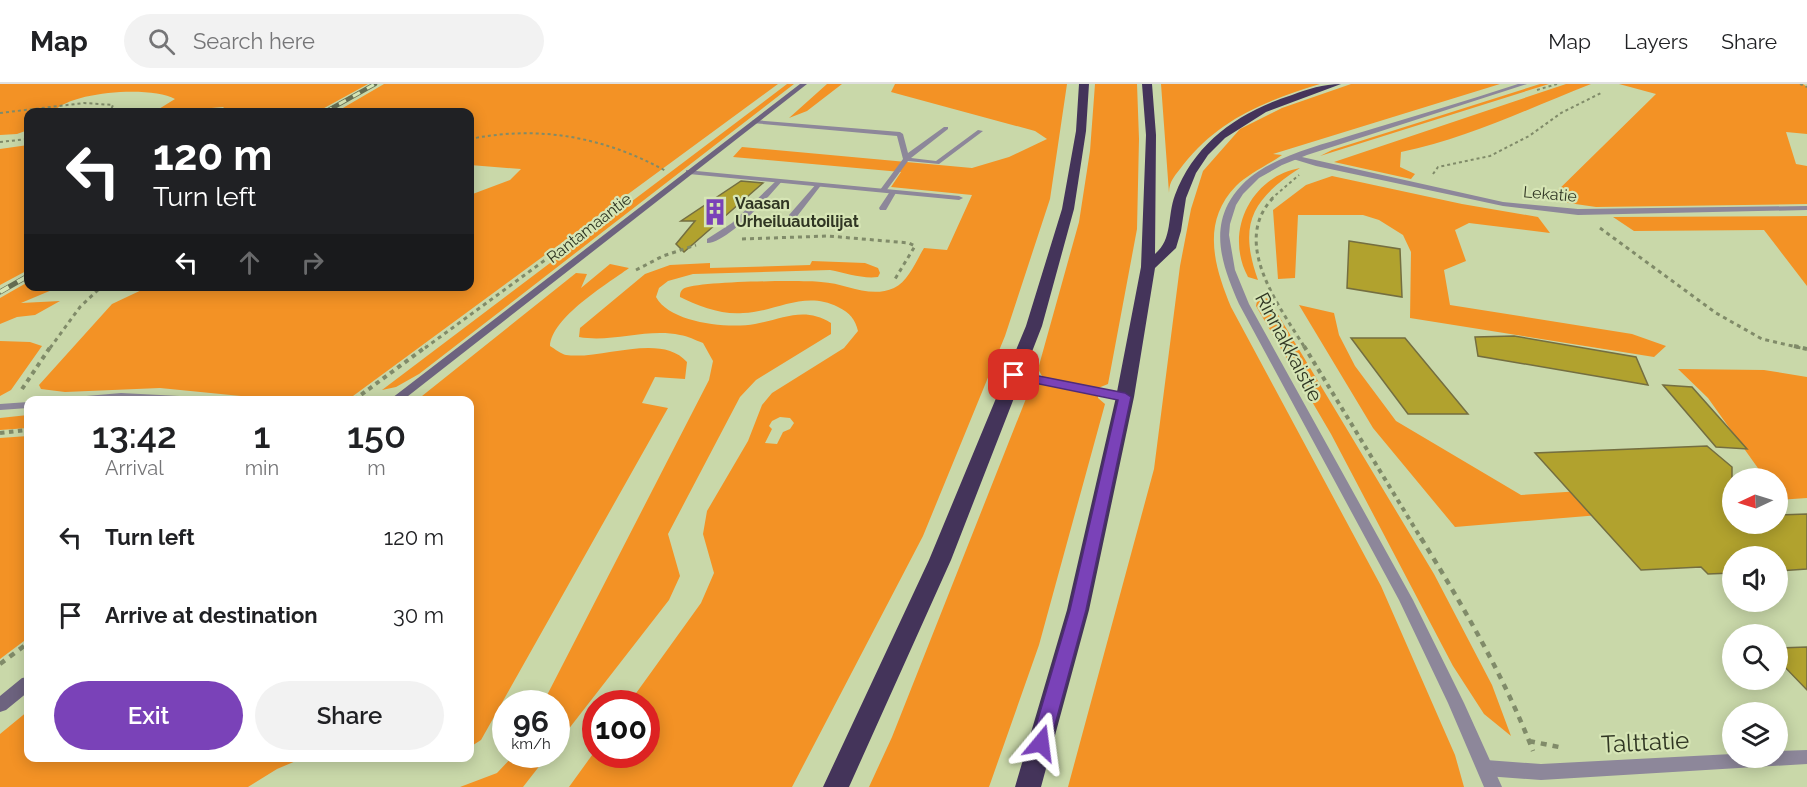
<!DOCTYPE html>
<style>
body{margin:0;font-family:Raleway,sans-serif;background:#f2f2f2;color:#202124;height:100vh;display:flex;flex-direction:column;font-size:22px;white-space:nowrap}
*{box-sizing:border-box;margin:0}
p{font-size:20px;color:#757577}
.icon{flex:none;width:33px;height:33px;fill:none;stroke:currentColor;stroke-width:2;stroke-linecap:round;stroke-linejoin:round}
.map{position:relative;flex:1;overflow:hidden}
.details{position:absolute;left:24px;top:312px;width:450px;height:366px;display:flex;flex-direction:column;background:#fff;border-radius:12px;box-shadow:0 3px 15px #0003}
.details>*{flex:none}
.banner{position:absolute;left:24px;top:24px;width:450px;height:183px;border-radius:12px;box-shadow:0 3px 15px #0003;background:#202124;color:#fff;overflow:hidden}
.needle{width:39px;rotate:266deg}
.fabs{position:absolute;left:1722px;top:384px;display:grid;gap:12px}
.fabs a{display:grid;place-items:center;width:66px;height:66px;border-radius:50%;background:#fff;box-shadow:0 3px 15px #0003;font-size:30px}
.speed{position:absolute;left:492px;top:606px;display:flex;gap:12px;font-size:30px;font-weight:700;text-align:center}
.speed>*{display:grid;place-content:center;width:78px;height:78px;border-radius:50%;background:#fff;box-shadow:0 3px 15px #0003;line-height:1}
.speed small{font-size:15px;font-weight:400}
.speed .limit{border:9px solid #d22;background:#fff;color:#111}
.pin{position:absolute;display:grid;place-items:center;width:51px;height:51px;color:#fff;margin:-26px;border-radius:12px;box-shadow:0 3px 9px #0006}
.me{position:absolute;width:66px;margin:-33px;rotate:16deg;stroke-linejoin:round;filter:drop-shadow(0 0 4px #0008)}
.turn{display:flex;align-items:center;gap:21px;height:126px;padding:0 30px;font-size:27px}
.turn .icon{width:78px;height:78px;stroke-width:2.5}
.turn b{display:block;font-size:42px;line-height:51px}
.lanes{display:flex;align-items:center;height:57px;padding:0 30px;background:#0003;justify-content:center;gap:30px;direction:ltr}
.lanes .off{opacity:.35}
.eta{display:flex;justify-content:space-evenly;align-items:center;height:102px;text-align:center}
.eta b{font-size:36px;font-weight:600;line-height:42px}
.button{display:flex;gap:12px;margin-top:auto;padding:12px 30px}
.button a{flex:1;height:69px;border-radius:36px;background:#7a42b8;color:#fff;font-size:24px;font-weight:600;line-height:69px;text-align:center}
.button a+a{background:#f2f2f2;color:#202124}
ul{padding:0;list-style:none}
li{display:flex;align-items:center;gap:18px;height:78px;padding:0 30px}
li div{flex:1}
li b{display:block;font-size:22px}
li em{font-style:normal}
header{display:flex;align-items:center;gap:36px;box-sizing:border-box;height:84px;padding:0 30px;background:#fff;border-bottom:2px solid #e0e0e0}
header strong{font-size:28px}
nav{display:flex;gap:33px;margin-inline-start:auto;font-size:21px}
.search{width:420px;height:54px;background:#f2f2f2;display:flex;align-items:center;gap:15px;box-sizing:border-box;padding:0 21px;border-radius:33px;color:#757577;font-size:22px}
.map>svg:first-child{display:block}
</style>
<header>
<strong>Map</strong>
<div class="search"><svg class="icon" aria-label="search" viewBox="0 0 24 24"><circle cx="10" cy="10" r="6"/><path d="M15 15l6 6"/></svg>Search here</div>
<nav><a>Map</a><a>Layers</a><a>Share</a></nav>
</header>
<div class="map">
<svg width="1807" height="703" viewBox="0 0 1807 703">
<rect width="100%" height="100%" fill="#c9d8a9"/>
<!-- green -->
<path fill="#f39225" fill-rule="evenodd" d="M0,0H368L317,28H219L224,23L199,25L189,28H154L175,15C151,2 72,7 53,28H28V46L17,50L0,51Z
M384,0H778L353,312L261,314L160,304L65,308L41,305L39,301L112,220L148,203L470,202V111L510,96L521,85L470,81V28H336Z
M787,0H794L419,290L396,303L382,306Z
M827,0H842L807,27L789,34Z
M895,0H1067L1050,115L1005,252L923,452L792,703H569L595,667L596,670H646V620L629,619L701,519L714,489L703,450L707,427L748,357L762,321L772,309L844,264L858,247C855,235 850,229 838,223C804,206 776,228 743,229C722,231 698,222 680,213C680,210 680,208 683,205C696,197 801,196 821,198C846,199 869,215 894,204C908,198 916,177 924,164L947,166L972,111L891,103L901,88L733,73L742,63L972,84L1009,73L1047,55L1035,47L891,8ZM780,333L790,334L794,339L790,345L783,348L777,360L765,359L772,345L769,342L772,337Z
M1095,0H1137L1139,55L1137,145L1108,300L1098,304V314L1105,320L1039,561L989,703H869L892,653L1031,302L1039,299L1042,292L1038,285L1079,138L1090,67Z
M1161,0H1320C1265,17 1219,35 1183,81C1176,91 1169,96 1169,109Z
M1351,0H1500L1273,70L1282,71C1268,81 1248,90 1236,102C1201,138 1214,182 1231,223L1381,502L1455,671L1464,703H1068L1154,385L1180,182L1191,125L1203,87L1240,45L1282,24Z
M1540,0H1549L1320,72L1332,66Z
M1566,0H1591C1527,25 1469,54 1401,68L1400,83L1415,90L1411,95L1334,78Z
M1619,0H1803L1807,3V50L1786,48L1796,80L1807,82V120L1596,123L1548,116L1656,10Z
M28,61V186L0,201V65Z
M1300,84C1252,115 1238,140 1258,196L1248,193C1224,149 1250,93 1300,84Z
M1332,92L1462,120L1538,133L1550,149L1469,139L1455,146L1466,177L1444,186L1450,221L1632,250L1666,262L1654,273L1410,234L1411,168L1403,151L1379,136L1363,131H1298L1295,194L1278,195L1273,126L1306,101Z
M1807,132V202L1764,146L1634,147L1613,133Z
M812,177L865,179L878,184L880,189L878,193C862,195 846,189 830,186L693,190L668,197L659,204L656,213C670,239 728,245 755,240C783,235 804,222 831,239V250L756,296L740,313L668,450L680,492L669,516L557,660L556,620L543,619L709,296L713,277L703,259C695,256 688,252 680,251C647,244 612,259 579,253L580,244L645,190L670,181L710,179V184L810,181Z
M610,180L629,184C606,201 552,233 550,262C555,265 561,270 566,271C602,276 661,248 687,278L685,295L655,293L642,319L668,324L481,656L470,663V316H417L576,189L587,190L581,204Z
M28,198V202L59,203L21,219L60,217L35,231L17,233L0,240V214Z
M1268,214L1434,490L1492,601L1511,652L1484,630L1453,582L1331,350L1256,222L1257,217Z
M1299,221L1334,229L1339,251L1355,282L1396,337L1521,411L1732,397V420L1455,443L1373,344Z
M0,257L30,258L42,262L11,306L0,312Z
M1678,285L1764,286L1807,293V414L1778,416V394H1762H1765L1708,314Z
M28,331V344L0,346V334Z
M28,352V554L0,575V354Z
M28,627V674H303L277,685L248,703H0V650Z
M514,671H548L523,703H460L497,689Z"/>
<!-- building -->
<path fill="#b1a22e" stroke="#746e40" stroke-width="1.5" d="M741,97L763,99L684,168L676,160L695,137H681Z
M1349,157L1400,165L1402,213L1347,204Z
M1514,252L1636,273L1648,301L1478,272L1475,253Z
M1351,254H1405L1468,330H1408Z
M1663,301L1692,303L1747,365L1716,363Z
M1707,362L1732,383V440H1778V431L1807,430V485L1778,487V472H1732V489L1708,490L1701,483L1641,486L1535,369Z
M1807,563V606L1778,576V564Z"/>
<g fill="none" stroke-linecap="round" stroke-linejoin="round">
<!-- path-far3 -->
<path stroke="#808b69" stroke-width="2" stroke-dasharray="3 3" stroke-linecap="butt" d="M1800,0L1807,3
M1537,6L1557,0
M0,29L84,19L113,21L110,28
M470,55C540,41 604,53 666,87
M0,58L28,55
M1433,90L1438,83L1490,72L1529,52L1561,29L1601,9
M1271,115L1299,91"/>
<!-- path-far2 -->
<path stroke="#808b69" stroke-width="3" stroke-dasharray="4 4" stroke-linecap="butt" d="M1273,114C1230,159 1280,223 1305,264
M1600,144L1716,229L1762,255L1801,264
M742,155L828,152L909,159L915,162L895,195
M636,186L663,172L696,161
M50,264L80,223L102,202
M425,264L556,168"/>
<!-- path-far1 -->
<path stroke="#808b69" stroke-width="4" stroke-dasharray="4.5 4.5" stroke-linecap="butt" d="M1304,262L1422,456
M1794,262L1807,265
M22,305L51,262
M354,316L427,262
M0,349L28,346"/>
<!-- path -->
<path stroke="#808b69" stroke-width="4.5" stroke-dasharray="6 6" stroke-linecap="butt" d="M1421,454C1463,522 1504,592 1533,667
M0,580L28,559
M1529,657L1564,664"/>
<!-- service -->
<path fill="#8d879a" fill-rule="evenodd" d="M754,36L900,48L903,50L908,69L944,43H948V45L911,74L936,77L978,46L983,47L939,80L908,77L886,107L884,108L880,106L903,75L897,52L752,39V37Z
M777,96L782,97C770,112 726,160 707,159V155L732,139Z
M817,99L822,100L795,135H789V131Z
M891,106L897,107L886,126H880L879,124Z
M1014,288L1125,310L1130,313L1125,316L1011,293L1009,291Z"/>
<!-- minor -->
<path fill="#8d879a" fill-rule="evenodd" d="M1293,71L1503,118L1578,125L1807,122V126L1578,131L1503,122L1316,82L1293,75Z
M686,86L959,112L963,114L959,116L689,90H686Z
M1807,666V680L1541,696L1486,692L1480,689L1477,684L1480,679L1486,676L1541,680L1732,670V674H1778V667Z"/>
<!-- tertiary -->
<path fill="#8d879a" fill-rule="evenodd" d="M1518,0H1527L1307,71L1282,81L1259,94L1243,110L1236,121L1230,140L1229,151L1235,186L1249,220L1413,516L1464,619L1502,703H1484L1448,619L1399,516L1239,220C1225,188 1211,153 1228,120C1235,107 1246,95 1259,87C1287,69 1321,61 1352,51C1407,34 1463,18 1518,0Z
M121,309L199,313L205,316H69L75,313Z
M28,318V324L0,326V320Z"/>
<!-- secondary -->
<path fill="#6d637f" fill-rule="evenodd" d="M800,0H807L403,316H391L392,314Z
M28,593V608L6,626L0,628V612L22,594Z"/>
<!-- motorway -->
<path fill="#44345a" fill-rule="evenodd" d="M1079,0H1089L1086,47L1074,125L1042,242L951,476L849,703H823L929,476L1026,242L1062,125L1076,47Z
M1142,0H1152L1156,51L1155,170C1173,155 1167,132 1175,111C1195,58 1239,28 1292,11C1308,5 1323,0 1341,0L1266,28L1225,54L1208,71L1196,89L1186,114L1181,147L1176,164L1155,184L1134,313L1089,526L1041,703H1015L1067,526L1116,313L1141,183L1146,51Z"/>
<defs>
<path id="rail-far1" d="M325,28L375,0"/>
<path id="rail" d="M0,208L28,192"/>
</defs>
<!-- rail-far1 casing -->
<use href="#rail-far1" stroke="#656e52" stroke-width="4.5"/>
<!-- rail casing -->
<use href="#rail" stroke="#656e52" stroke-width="5"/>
<!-- rail-far1 -->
<use href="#rail-far1" stroke="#d6e5b5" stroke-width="3" stroke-dasharray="8" stroke-linecap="butt"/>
<!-- rail -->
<use href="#rail" stroke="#d6e5b5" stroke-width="4" stroke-dasharray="10" stroke-linecap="butt"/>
</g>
<!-- route -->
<path fill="#7a42b8" stroke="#4f2b78" stroke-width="1.5" d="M1014,287L1125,309L1131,313L1086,526L1050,659L1047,665L1041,667L1034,665L1031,659L1070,526L1118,316L1010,294L1008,291Z"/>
<!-- icons -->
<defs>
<symbol id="building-bare" viewBox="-9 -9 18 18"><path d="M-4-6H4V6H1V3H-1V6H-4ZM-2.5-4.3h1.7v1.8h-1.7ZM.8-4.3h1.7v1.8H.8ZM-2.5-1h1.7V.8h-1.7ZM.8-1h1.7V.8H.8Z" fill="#7a42b8" stroke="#d6e5b5" stroke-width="2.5" paint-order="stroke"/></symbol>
</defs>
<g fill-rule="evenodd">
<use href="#building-bare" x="696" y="109" width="38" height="38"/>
</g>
<g text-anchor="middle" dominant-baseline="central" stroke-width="4.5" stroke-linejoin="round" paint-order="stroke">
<!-- far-street labels -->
<g font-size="16" fill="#303623" stroke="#d6e5b5">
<text transform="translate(1550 110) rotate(5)">Lekatie</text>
<text transform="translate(589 144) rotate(-38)">Rantamaantie</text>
</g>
<!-- far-poi labels -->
<g font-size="16" font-weight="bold" fill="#303623" stroke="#d6e5b5" text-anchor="start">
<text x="735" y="119">Vaasan<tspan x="735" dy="18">Urheiluautoilijat</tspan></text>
</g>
<!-- street labels -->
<g font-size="20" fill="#303623" stroke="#d6e5b5">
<text transform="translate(1289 263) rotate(62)">Rinnakkaistie</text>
</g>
<!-- near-street labels -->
<g font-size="24" fill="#303623" stroke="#d6e5b5">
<text transform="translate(1645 658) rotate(-3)">Talttatie</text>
</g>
</g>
</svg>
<div class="fabs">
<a><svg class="needle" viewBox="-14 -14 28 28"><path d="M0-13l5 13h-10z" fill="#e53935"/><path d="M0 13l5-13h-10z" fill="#757577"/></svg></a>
<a><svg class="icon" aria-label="sound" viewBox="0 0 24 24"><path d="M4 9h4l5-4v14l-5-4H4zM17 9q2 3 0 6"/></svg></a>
<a><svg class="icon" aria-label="search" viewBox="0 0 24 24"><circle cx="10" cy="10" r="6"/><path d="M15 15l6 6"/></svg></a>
<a><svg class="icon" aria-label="layers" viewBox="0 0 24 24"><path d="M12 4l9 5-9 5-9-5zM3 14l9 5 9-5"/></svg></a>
</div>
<div class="speed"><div>96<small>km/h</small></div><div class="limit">100</div></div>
<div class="pin" style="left:1014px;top:291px;background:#d93025"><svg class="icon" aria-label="arrive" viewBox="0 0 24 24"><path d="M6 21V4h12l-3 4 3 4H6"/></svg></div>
<svg class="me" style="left:1041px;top:659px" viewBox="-20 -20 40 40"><path d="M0-17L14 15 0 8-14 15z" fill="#7a42b8" stroke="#fff" stroke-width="4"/></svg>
<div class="banner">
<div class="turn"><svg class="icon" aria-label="left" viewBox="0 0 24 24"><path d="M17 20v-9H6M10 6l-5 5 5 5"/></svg><div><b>120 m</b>Turn left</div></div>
<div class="lanes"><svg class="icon" aria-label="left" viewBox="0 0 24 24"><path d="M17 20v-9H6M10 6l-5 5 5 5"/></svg><svg class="icon off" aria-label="ahead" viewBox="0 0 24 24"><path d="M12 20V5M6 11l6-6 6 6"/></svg><svg class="icon off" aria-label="right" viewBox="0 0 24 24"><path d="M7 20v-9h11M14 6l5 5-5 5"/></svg></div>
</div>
<section class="details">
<div class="eta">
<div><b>13:42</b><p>Arrival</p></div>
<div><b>1</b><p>min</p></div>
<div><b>150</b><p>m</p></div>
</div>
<ul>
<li><svg class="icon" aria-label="left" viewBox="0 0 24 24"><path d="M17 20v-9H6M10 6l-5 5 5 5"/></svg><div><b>Turn left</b></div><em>120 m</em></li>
<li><svg class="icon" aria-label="arrive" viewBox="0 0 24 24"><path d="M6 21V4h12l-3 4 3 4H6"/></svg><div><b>Arrive at destination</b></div><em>30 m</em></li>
</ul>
<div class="button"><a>Exit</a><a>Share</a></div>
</section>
</div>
